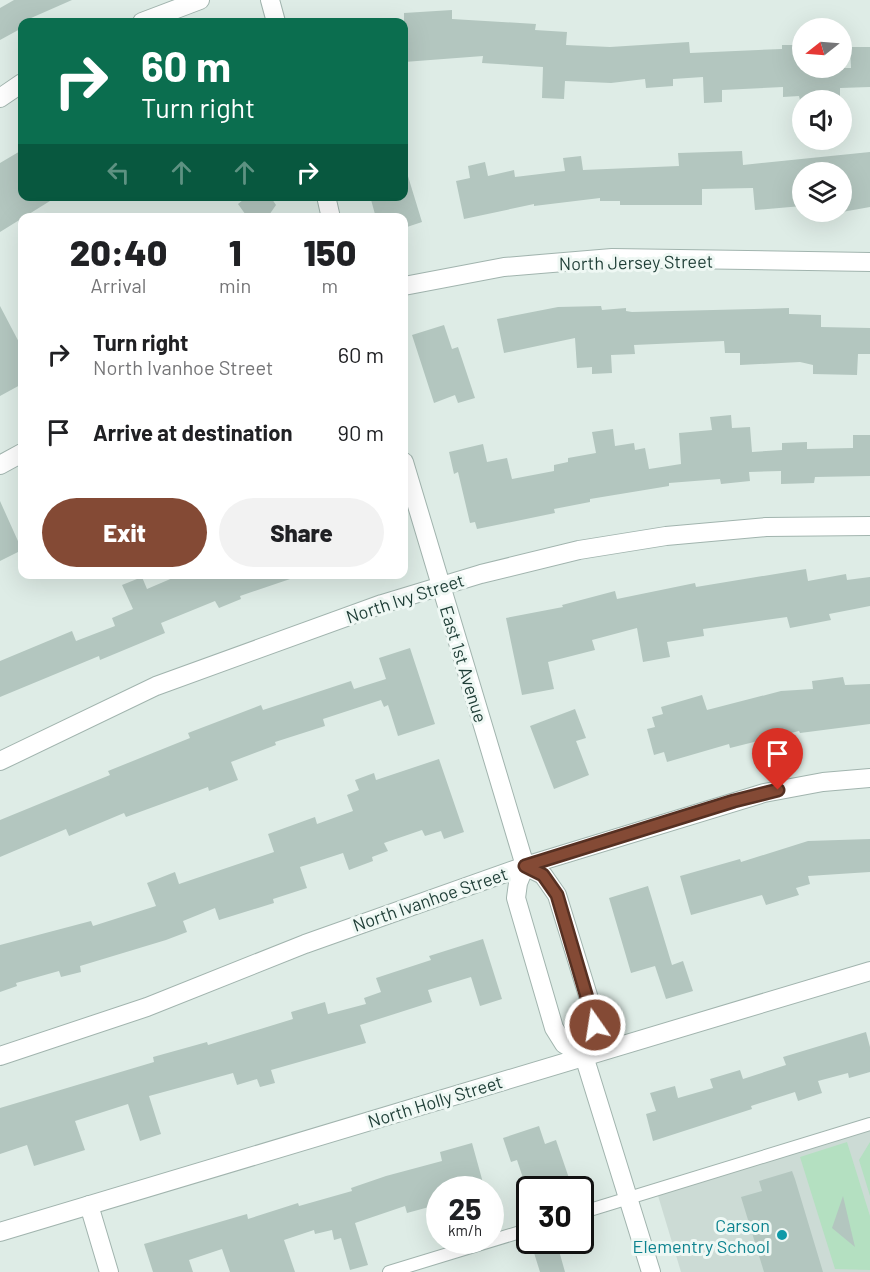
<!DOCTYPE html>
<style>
body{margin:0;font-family:Barlow,sans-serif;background:#f2f2f2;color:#202124;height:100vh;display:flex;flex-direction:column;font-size:22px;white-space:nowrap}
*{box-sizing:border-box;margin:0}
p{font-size:20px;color:#757577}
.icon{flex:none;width:33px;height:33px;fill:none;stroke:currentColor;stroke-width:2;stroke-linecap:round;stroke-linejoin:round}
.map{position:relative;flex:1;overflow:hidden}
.drawer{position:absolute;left:18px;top:213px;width:390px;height:366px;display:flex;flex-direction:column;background:#fff;border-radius:12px;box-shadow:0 6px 24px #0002}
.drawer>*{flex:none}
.hud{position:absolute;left:18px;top:18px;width:390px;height:183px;border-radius:12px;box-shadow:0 6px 24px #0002;background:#0b6e4f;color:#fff;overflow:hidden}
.needle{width:39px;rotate:253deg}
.buttons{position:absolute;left:792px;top:18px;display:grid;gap:12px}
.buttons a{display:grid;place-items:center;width:60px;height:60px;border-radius:50%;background:#fff;box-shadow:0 6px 24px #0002;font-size:30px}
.speed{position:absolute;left:426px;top:1176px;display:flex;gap:12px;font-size:30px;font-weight:700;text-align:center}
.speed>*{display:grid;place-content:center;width:78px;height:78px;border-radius:50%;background:#fff;box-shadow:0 6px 24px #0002;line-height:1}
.speed small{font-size:15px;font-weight:400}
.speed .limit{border:3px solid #111;border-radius:9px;background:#fff;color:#111}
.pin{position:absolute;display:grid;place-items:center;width:51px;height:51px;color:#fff;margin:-62px -26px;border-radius:50% 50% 50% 0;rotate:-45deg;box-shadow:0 0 6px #0007}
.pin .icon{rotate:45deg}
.me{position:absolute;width:66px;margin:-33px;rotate:347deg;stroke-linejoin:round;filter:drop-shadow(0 0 4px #0008)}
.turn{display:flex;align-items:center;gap:21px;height:126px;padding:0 24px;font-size:27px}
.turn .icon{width:78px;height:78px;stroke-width:2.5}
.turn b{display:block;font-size:42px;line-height:51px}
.lanes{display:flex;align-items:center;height:57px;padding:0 24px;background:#0003;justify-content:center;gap:30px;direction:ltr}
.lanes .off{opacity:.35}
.eta{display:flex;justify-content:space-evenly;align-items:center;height:102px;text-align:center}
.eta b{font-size:36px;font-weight:800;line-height:42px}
.button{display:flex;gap:12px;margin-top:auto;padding:12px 24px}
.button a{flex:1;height:69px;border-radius:36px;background:#844a35;color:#fff;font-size:24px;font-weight:800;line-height:69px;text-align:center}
.button a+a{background:#f2f2f2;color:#202124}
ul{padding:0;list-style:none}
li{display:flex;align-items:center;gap:18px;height:78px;padding:0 24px}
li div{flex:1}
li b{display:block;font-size:22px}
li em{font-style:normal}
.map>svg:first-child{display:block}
</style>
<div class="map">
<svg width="870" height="1272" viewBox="0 0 870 1272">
<rect width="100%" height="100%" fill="#deece6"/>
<!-- built -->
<path fill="#ccdbd5" d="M870,1124V1272H681L656,1189Z"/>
<!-- green -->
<path fill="#b4e0c1" d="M847,1142L870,1216V1270L835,1269L800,1157Z
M870,1142V1196L859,1160Z"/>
<!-- building -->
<path fill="#b3c6bf" d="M14,0H72L22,22V28L0,40V8Z
M452,10V19L536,24L535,30L567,32L566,45L610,47L689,42L690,53L782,49V45H802V68H851L850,47H870V87L840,88V96H821V100H800L799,96L783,97V87L722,90V102L704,103L703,77L673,79V86L646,88L645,79L611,83L565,81L564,99L542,98L543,67L482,63L483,56L404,62V13Z
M22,150V196H58L0,232V163Z
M742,151L743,165L870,152V207L842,212V172H802V206L755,210L753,188L702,189V205H620V201H600V198L534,206V204L464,219L456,181L470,178L468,166L485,162L488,176L514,170L515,177L565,171L563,158L581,156L583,170L679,166L678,153Z
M407,173L422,222L404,228V218H376L370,196H404V174Z
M248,196H270L276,205L267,218H248L238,204Z
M0,306L22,348V384L0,396Z
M601,306L602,310L626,308V311L632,312L789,308V314L821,315V327L870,328V354H858L857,375L813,374V365L800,362L740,365V353H725L724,341L634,345L635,354L611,355L612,373L592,374V367L577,368L575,338L504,353L497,319L558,307Z
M444,325L452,349L458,347L475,398L458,403L455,395L434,403L412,335Z
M731,415L732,428L750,427L752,452L782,450V443L807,442V449L853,448V435H870V476L815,477L814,483L781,484V471L749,472L750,481L721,484L720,479L669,483V486L590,499V502L554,509L555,513L477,529L475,522L470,523L458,472L454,474L449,452L483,444L487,462L507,458L512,479L554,471V465L568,462V458L596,453L592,432L613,429L615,446L634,443L635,450L645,448L649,469L681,464L679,433L712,430L710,417Z
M0,501L22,550L0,561Z
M806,569L808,581L846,574L847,580L870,577V606L829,614L831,620L790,628L787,617L703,629L704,636L667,642L670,657L643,662L637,628L592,640L595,650L548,662L554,689L522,695L506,618L563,607L562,605L615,591L617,599L695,583L696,587Z
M182,574H296V577L240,596L241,599L219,608L215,601L161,623L165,633L100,660L99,656L0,697V661L72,631L76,641L115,626L112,618L133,609L122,585L142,577L147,589Z
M410,648L435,724L398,736L388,705L384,707L381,700L323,719L325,726L275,742L276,745L231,762L238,780L209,791L208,787L126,817L124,813L69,836L66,829L0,857V820L110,775L108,771L190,738L188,733L261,705L263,710L351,681L354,689L386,679L379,658Z
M843,677L845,685L870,684V724L800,733L799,731L730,748L729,744L667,762L664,752L654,755L647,729L655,727L652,717L663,714L661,707L702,695L707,710L781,691L813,689L812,681Z
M575,709L586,738L576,741L589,775L554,789L530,726Z
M439,759L464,832L444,839L441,831L425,836L422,830L384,843L388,851L372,857L373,861L349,870L343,853L300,867L307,888L273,899L274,903L219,920L215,908L183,921L187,932L166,940L80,966L81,972L61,977L59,971L16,983L17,986L0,992V945L91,921L93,926L156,906L147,883L175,872L179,884L274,852L268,834L315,817L317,824L353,811L347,795L359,790L355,780L374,773L376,780Z
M870,839V872L808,876L810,884L796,888L799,895L766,905L762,895L691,915L680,876L740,859L741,862L808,841Z
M648,886L672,965L683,961L693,991L666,999L655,966L631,973L609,898Z
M483,939L502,999L480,1006L471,977L428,990L432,1002L360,1025L366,1043L271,1070L275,1083L260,1087L257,1079L237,1085L233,1073L149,1096L161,1134L140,1141L128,1104L75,1121L85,1150L34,1166L27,1145L0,1154V1108L154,1062L153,1057L207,1042L208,1045L293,1019L291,1012L325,1002L328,1014L366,1004L364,998L381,992L376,978L431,960L429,956Z
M866,1032L870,1047V1072L849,1078L848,1073L818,1081L822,1093L798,1101L795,1092L751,1106L752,1109L653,1141L646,1114L656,1111L650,1093L675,1086L678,1098L713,1088L710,1079L740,1070L743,1079L786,1065L783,1057Z
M539,1126L545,1144L556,1140L573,1190H527L517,1160L511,1162L503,1138Z
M472,1143L485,1190H440V1204L407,1213L405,1206L355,1223L368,1265L350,1270L341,1238L334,1240L332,1230L315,1234L314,1230L284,1240L295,1272H230L222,1249L189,1260L193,1272H153L144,1244L247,1214L248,1219L298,1203L299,1206L352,1191L351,1188L386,1176L442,1161L440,1152Z
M792,1171L795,1179L823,1272H764L741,1197L762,1191L759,1181Z
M843,1196L855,1247L832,1228Z
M530,1240H556L565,1272H540Z"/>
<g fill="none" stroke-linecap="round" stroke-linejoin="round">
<defs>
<path id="service" d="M580,1213L870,1124
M389,1272L530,1229"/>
<path id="minor" d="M270,0L276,22
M142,22L200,0
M0,98L22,83
M326,196L331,218
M404,286L504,267L612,258L870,262
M404,462L525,866L518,883L516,898L554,1028L564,1044L584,1056L595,1025L594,1015L557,895L543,875L525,866
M0,465L22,453
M0,761L156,686L382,604L481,574L579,550L666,536L766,527L870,526
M0,1056L147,1007L305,944L525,866L764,793L823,782L870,778
M89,1205L109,1272"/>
<path id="tertiary" d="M584,1056L651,1272
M0,1232L870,971"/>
</defs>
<!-- service casing -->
<use href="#service" stroke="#a1b4ae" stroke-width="14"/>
<!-- minor casing -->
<use href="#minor" stroke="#a1b4ae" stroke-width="20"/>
<!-- tertiary casing -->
<use href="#tertiary" stroke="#a1b4ae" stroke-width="20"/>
<!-- service -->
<use href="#service" stroke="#fff" stroke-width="12"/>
<!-- minor -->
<use href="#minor" stroke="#fff" stroke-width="18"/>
<!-- tertiary -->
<use href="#tertiary" stroke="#fff" stroke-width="18"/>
</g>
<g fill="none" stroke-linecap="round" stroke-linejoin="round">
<defs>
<path id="route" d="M595,1025L557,895L543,875L525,866L734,801L778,790"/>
</defs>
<!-- route casing -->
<use href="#route" stroke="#563022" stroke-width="15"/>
<!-- route -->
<use href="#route" stroke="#844a35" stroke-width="10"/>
</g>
<!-- markers -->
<circle fill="#0f9aa8" stroke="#eff8f4" stroke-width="2" cx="782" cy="1235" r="6"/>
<g text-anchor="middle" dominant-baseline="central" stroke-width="6" stroke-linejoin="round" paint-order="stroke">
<!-- street labels -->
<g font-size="18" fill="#1e3d36" stroke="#eff8f4">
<text transform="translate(636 262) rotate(-1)">North Jersey Street</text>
<text transform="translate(405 598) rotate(-18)">North Ivy Street</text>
<text transform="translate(464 664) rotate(73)">East 1st Avenue</text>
<text transform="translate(430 899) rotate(-19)">North Ivanhoe Street</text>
<text transform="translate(435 1101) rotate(-17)">North Holly Street</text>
</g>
<!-- culture labels -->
<g font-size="18" fill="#0d838f" stroke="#eff8f4" text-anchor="end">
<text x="770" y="1225">Carson<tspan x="770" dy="21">Elementry School</tspan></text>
</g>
</g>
</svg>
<div class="buttons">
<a><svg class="needle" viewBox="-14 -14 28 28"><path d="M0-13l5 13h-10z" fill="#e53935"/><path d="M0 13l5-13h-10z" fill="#757577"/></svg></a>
<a><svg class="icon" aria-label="sound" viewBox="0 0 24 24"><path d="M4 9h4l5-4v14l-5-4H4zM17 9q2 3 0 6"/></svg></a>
<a><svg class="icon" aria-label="layers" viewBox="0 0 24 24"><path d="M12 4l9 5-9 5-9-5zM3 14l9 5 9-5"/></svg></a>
</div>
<div class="speed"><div>25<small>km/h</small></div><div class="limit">30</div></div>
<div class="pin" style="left:778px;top:790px;background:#d93025"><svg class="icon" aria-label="arrive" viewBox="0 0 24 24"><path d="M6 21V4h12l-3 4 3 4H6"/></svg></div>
<svg class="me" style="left:595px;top:1025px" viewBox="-20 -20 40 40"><circle r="17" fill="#844a35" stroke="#fff" stroke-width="3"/><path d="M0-11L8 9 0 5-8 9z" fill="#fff"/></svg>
<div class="hud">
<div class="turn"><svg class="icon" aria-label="right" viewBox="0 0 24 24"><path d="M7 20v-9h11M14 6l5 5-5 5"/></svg><div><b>60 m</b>Turn right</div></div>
<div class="lanes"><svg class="icon off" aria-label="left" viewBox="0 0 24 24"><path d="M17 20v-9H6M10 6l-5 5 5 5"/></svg><svg class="icon off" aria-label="ahead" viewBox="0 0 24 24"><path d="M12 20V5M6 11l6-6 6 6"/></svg><svg class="icon off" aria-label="ahead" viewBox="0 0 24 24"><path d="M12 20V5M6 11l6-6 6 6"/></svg><svg class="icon" aria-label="right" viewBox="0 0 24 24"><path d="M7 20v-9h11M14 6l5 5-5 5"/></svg></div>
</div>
<section class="drawer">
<div class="eta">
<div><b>20:40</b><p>Arrival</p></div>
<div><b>1</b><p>min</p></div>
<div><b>150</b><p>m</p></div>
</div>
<ul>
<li><svg class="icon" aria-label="right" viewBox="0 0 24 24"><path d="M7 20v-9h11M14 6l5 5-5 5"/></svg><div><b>Turn right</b><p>North Ivanhoe Street</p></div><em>60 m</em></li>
<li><svg class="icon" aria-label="arrive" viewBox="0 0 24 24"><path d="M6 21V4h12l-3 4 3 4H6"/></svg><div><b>Arrive at destination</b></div><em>90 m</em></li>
</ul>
<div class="button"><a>Exit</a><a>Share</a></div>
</section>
</div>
